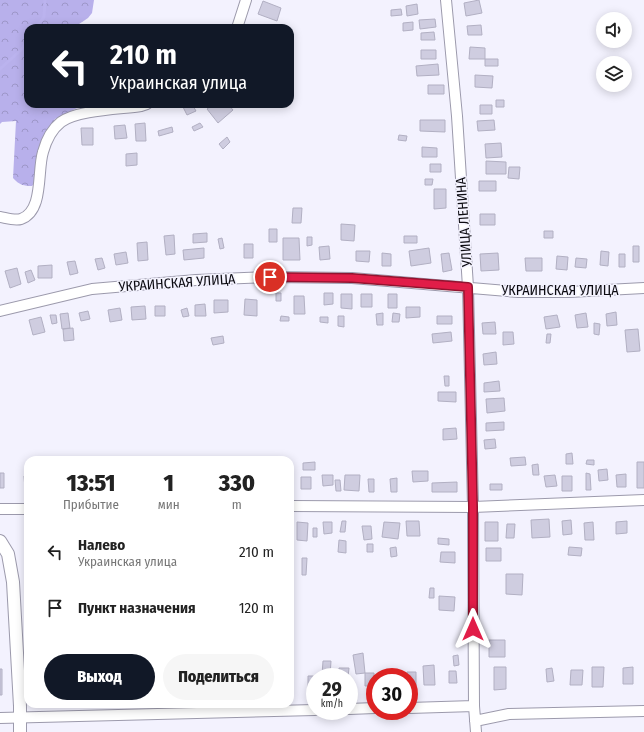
<!DOCTYPE html>
<html lang="ru">
<meta charset="utf-8">
<style>
body{margin:0;font-family:"Fira Sans Condensed",sans-serif;background:#f6f6f6;color:#222;height:100vh;display:flex;flex-direction:column;font-size:15px;white-space:nowrap}
*{box-sizing:border-box;margin:0}
p{font-size:13px;color:#767676}
.icon{flex:none;width:22px;height:22px;fill:none;stroke:currentColor;stroke-width:2;stroke-linecap:round;stroke-linejoin:round}
.map{position:relative;flex:1;overflow:hidden}
.sheet{position:absolute;left:24px;top:456px;width:270px;height:252px;display:flex;flex-direction:column;background:#fff;border-radius:12px;box-shadow:0 2px 10px #0003}
.sheet>*{flex:none}
.guide{position:absolute;left:24px;top:24px;width:270px;height:84px;border-radius:12px;box-shadow:0 2px 10px #0003;background:#111827;color:#fff;overflow:hidden}
.buttons{position:absolute;left:596px;top:12px;display:grid;gap:8px}
.buttons a{display:grid;place-items:center;width:36px;height:36px;border-radius:50%;background:#fff;box-shadow:0 2px 10px #0003;font-size:20px}
.speed{position:absolute;left:306px;top:668px;display:flex;gap:8px;font-size:20px;font-weight:700;text-align:center}
.speed>*{display:grid;place-content:center;width:52px;height:52px;border-radius:50%;background:#fff;box-shadow:0 2px 10px #0003;line-height:1}
.speed small{font-size:10px;font-weight:400}
.speed .limit{border:6px solid #d22;background:#fff;color:#111}
.pin{position:absolute;display:grid;place-items:center;width:34px;height:34px;color:#fff;margin:-17px;border:2px solid #fff;border-radius:50%;box-shadow:0 1px 4px #0007}
.me{position:absolute;width:44px;margin:-22px;rotate:0deg;stroke-linejoin:round;filter:drop-shadow(0 0 3px #0008)}
.turn{display:flex;align-items:center;gap:14px;height:84px;padding:0 20px;font-size:18px}
.turn .icon{width:52px;height:52px;stroke-width:2.5}
.turn b{display:block;font-size:28px;line-height:34px}
.eta{display:flex;justify-content:space-evenly;align-items:center;height:68px;text-align:center}
.eta b{font-size:24px;font-weight:800;line-height:28px}
.button{display:flex;gap:8px;margin-top:auto;padding:8px 20px}
.button a{flex:1;height:46px;border-radius:24px;background:#111827;color:#fff;font-size:16px;font-weight:800;line-height:46px;text-align:center}
.button a+a{background:#f6f6f6;color:#222}
ul{padding:0;list-style:none}
li{display:flex;align-items:center;gap:12px;height:56px;padding:0 20px}
li div{flex:1}
li b{display:block;font-size:15px}
li em{font-style:normal}
.map>svg:first-child{display:block}
</style>
<div class="map">
<svg width="644" height="732" viewBox="0 0 644 732">
<defs>
<pattern id="forest-crowns" width="20" height="18" patternUnits="userSpaceOnUse"><rect width="20" height="18" fill="#b8b0eb"/><path d="M2 6a3 3 0 1 1 6 0M12 15a3 3 0 1 1 6 0" fill="none" stroke="#9d96c8"/></pattern>
</defs>
<rect width="100%" height="100%" fill="#f3f2fe"/>
<!-- forest -->
<path fill="url(#forest-crowns)" d="M0,0H94L92,13L88,18L73,28H28V104H82L83,105L55,119L51,125L38,157L37,180L32,186C24,186 19,185 13,178L16,121L2,122L0,124Z"/>
<g fill="none" stroke-linecap="round" stroke-linejoin="round">
<!-- stream -->
<path stroke="#bbb3ee" stroke-width="3" d="M36,28L44,17L45,0
M0,69L21,50L28,40"/>
</g>
<!-- building -->
<path fill="#cfcde0" stroke="#b2b0c3" d="M479,0L482,13L466,16L464,3Z
M263,1L281,8L277,21L258,14Z
M417,4L418,14L407,16L406,6Z
M401,9L402,15L391,16V10Z
M435,19L436,27L420,29L419,20Z
M413,22V30L403,31V23Z
M481,25L482,35H468L467,26Z
M434,32L435,40H421V33Z
M470,47L485,48V59H469Z
M421,50H436V59H421Z
M485,59H498V66H485Z
M438,64L439,75L417,76L416,66Z
M475,75L493,76L492,88L475,87Z
M428,85H444V94H428Z
M496,100H504V107H496Z
M183,104H192L196,111L187,115L182,105Z
M213,104H228L233,110L218,123L207,109Z
M480,105H492V114H480Z
M420,120H445V132L420,131Z
M494,120L495,130L478,131L477,121Z
M145,123L146,141H136L135,124Z
M200,123L203,127L194,131L192,127Z
M125,125L127,138L115,139L114,126Z
M172,127L173,132L159,136L158,131Z
M81,128H93V145H82Z
M399,135L407,136L406,141L398,140Z
M227,137L230,142L223,149L219,144Z
M501,143L502,157L486,158L485,144Z
M422,147L437,148V157H422Z
M137,153V165L126,166V154Z
M486,161L506,162V174H486Z
M430,164H441V172H430Z
M509,167H520L519,179L508,178Z
M425,179H433L432,185H425Z
M479,181H496V191H479Z
M434,189H446V208L434,209Z
M293,208H302L301,223H292Z
M480,214H495V225H480Z
M341,224L355,225L354,241L341,240Z
M269,229H277V242H269Z
M544,231H553V238H544Z
M207,233V242L193,243V234Z
M174,235L175,254L166,255L164,236Z
M404,236H417V243H404Z
M307,237H312V245L307,246Z
M222,238L224,248L220,249L218,239Z
M283,238H299L300,260H283Z
M147,242L148,260L138,261L137,243Z
M244,244H253V258H244Z
M329,246L330,259L320,260L319,247Z
M633,246H639V262H633Z
M204,248V258L184,260L183,250Z
M429,248L431,263L411,266L409,251Z
M356,251H370L369,262L356,261Z
M601,251L609,252L608,266L600,265Z
M126,252L128,263L116,265L114,254Z
M382,253L391,254V266H382Z
M449,253L452,270L443,272L441,254Z
M498,253L499,270L481,271L480,254Z
M619,254H625V267H619Z
M557,256L568,257L567,270L556,269Z
M102,258L105,268L98,270L95,259Z
M525,258H542V271H526Z
M576,258L587,259L586,268L575,267Z
M75,261L78,273L70,275L67,262Z
M52,265V278H38V266Z
M17,268L21,284L10,288L5,271Z
M31,270L35,280L28,283L25,272Z
M276,293H281V301H276Z
M324,293H333V304L324,305Z
M341,294H352V309L341,308Z
M361,294H372V307H361Z
M388,294H397V308H388Z
M294,296H304L305,314H294Z
M245,299L257,300V316L244,315Z
M214,300H228V312L214,313Z
M205,304L206,316H195V305Z
M145,306L146,319L132,320L131,307Z
M155,306H165V316H155Z
M406,307H420V317L406,318Z
M120,308L122,320L110,322L108,310Z
M187,308L189,316L183,317L181,310Z
M88,311L90,319L81,321L79,313Z
M616,312L617,325L607,326L606,314Z
M68,313L70,328L62,329L60,314Z
M383,313V325H377L376,314Z
M393,313L400,314L399,322H392Z
M586,313L588,327L577,328L575,315Z
M50,315H56L57,323L52,324Z
M557,315L560,327L546,329L544,317Z
M281,316L289,317V321H280Z
M338,316H344V327L338,326Z
M437,316H452V324H437Z
M41,317L45,332L33,335L29,320Z
M320,317H328V323L320,322Z
M495,322L496,334H483L482,323Z
M594,323L600,324L599,335L594,334Z
M73,328L74,340L64,341L63,329Z
M638,329L640,351L627,352L625,330Z
M451,332L452,341L433,343L432,334Z
M503,332H513L514,344L503,345Z
M547,334H551L550,343H546Z
M223,336L224,343L213,345L211,338Z
M496,352L497,364L484,365L483,354Z
M444,376H449V386H445Z
M499,381L500,391L484,392V383Z
M438,392H456V402L438,401Z
M504,398L505,411L487,413L486,399Z
M504,422V430L486,431V423Z
M456,428L457,439L443,440V429Z
M495,439L496,448L485,449L484,440Z
M572,453L573,464H566V454Z
M525,457L526,465L511,466L510,458Z
M587,460H594V465L586,464Z
M315,462V470H303V463Z
M637,462H644V488H637Z
M538,464L539,475H533L532,465Z
M607,469L608,480L599,481L598,470Z
M412,471H428V481L413,482Z
M0,473H4V488H0Z
M586,473L590,474L591,490H586Z
M626,474V487H617L616,475Z
M322,475H333V485L323,486Z
M345,475H360L359,491L344,490Z
M555,475L557,486L546,487L544,476Z
M24,476H28V489H25Z
M562,476H572V491H562Z
M301,477H311V489H301Z
M397,478V492H391L390,479Z
M368,479H374V492H369Z
M335,480H340L341,491H336Z
M457,482V492H432V483Z
M490,484H502V490H490Z
M549,519L550,537L532,538L531,520Z
M571,520L572,534L563,535L562,521Z
M342,521H346L345,532H340Z
M406,521H419L420,536H407Z
M627,521V533L616,534V522Z
M297,522L308,523L307,541L297,540Z
M323,522H332V533L324,534Z
M384,522L400,523L398,539L382,537Z
M485,522H498V541H485Z
M593,522L594,540H585L584,523Z
M507,524H515L514,538H506Z
M362,526H371L372,539L364,540Z
M313,528H317V537H313Z
M438,538L449,539V545L438,544Z
M339,540L346,541V553L338,552Z
M367,544H373V552H367Z
M396,547L397,556L391,557L390,548Z
M569,547L582,548L581,556L568,555Z
M486,548H501V561H486Z
M441,552H455V563L440,562Z
M302,558H307L306,575H302Z
M506,574H523L522,595L506,594Z
M430,588H434V598H429Z
M439,596L455,597L454,611L439,610Z
M489,640H505V657H489Z
M363,653L365,673L356,674L353,655Z
M458,655L459,665L454,666L453,656Z
M323,661H331L330,676L322,675Z
M434,665L435,685H424L423,666Z
M494,667H506V689L494,690Z
M592,667H604L603,687H592Z
M633,667V684H623V668Z
M339,668H349L348,677H339Z
M552,668L554,681L547,682L546,669Z
M0,669H2V695H0Z
M571,670H583L582,685H570Z
M449,671H456L457,683H449Z
M407,672H416V686H409V677H407Z
M365,673H374V686H365Z
M392,673V677H381V674Z
M308,676H317L315,677V689H308Z"/>
<g fill="none" stroke-linecap="round" stroke-linejoin="round">
<defs>
<path id="minor" d="M446,0L457,116L468,287L473,507L474,706L476,732
M237,28L246,0
M0,217C6,218 15,221 21,219C44,211 37,171 43,152C46,141 52,129 61,122C77,110 121,109 141,106L147,104
M0,311L92,289L196,280L270,277L352,278L518,292H569L644,288
M290,506L473,507L644,500
M0,509H28
M409,708L474,706
M349,709L375,708
M0,718L315,710
M475,721L509,714L644,711"/>
<path id="tertiary" d="M0,541L8,554L13,582L20,706V732"/>
</defs>
<!-- minor casing -->
<use href="#minor" stroke="#9c9aac" stroke-width="12"/>
<!-- tertiary casing -->
<use href="#tertiary" stroke="#9c9aac" stroke-width="14"/>
<!-- minor -->
<use href="#minor" stroke="#fff" stroke-width="10"/>
<!-- tertiary -->
<use href="#tertiary" stroke="#fff" stroke-width="12"/>
</g>
<g fill="none" stroke-linecap="round" stroke-linejoin="round">
<defs>
<path id="route" d="M270,277L352,278L468,287L473,507V629"/>
</defs>
<!-- route casing -->
<use href="#route" stroke="#92132f" stroke-width="10"/>
<!-- route -->
<use href="#route" stroke="#e11d48" stroke-width="7"/>
</g>
<g text-anchor="middle" dominant-baseline="central" stroke-width="3" stroke-linejoin="round" paint-order="stroke">
<!-- street labels -->
<g font-size="14" fill="#0c0b11" stroke="#f3f2fe">
<text transform="translate(464 222) rotate(-94)">УЛИЦА ЛЕНИНА</text>
<text transform="translate(177 283) rotate(-4)">УКРАИНСКАЯ УЛИЦА</text>
<text x="560" y="290">УКРАИНСКАЯ УЛИЦА</text>
</g>
</g>
</svg>
<div class="buttons">
<a><svg class="icon" aria-label="sound" viewBox="0 0 24 24"><path d="M4 9h4l5-4v14l-5-4H4zM17 9q2 3 0 6"/></svg></a>
<a><svg class="icon" aria-label="layers" viewBox="0 0 24 24"><path d="M12 4l9 5-9 5-9-5zM3 14l9 5 9-5"/></svg></a>
</div>
<div class="speed"><div>29<small>km/h</small></div><div class="limit">30</div></div>
<div class="pin" style="left:270px;top:277px;background:#d93025"><svg class="icon" aria-label="arrive" viewBox="0 0 24 24"><path d="M6 21V4h12l-3 4 3 4H6"/></svg></div>
<svg class="me" style="left:473px;top:629px" viewBox="-20 -20 40 40"><path d="M0-17L14 15 0 8-14 15z" fill="#e11d48" stroke="#fff" stroke-width="4"/></svg>
<div class="guide">
<div class="turn"><svg class="icon" aria-label="left" viewBox="0 0 24 24"><path d="M17 20v-9H6M10 6l-5 5 5 5"/></svg><div><b>210 m</b>Украинская улица</div></div>
</div>
<section class="sheet">
<div class="eta">
<div><b>13:51</b><p>Прибытие</p></div>
<div><b>1</b><p>мин</p></div>
<div><b>330</b><p>m</p></div>
</div>
<ul>
<li><svg class="icon" aria-label="left" viewBox="0 0 24 24"><path d="M17 20v-9H6M10 6l-5 5 5 5"/></svg><div><b>Налево</b><p>Украинская улица</p></div><em>210 m</em></li>
<li><svg class="icon" aria-label="arrive" viewBox="0 0 24 24"><path d="M6 21V4h12l-3 4 3 4H6"/></svg><div><b>Пункт назначения</b></div><em>120 m</em></li>
</ul>
<div class="button"><a>Выход</a><a>Поделиться</a></div>
</section>
</div>
